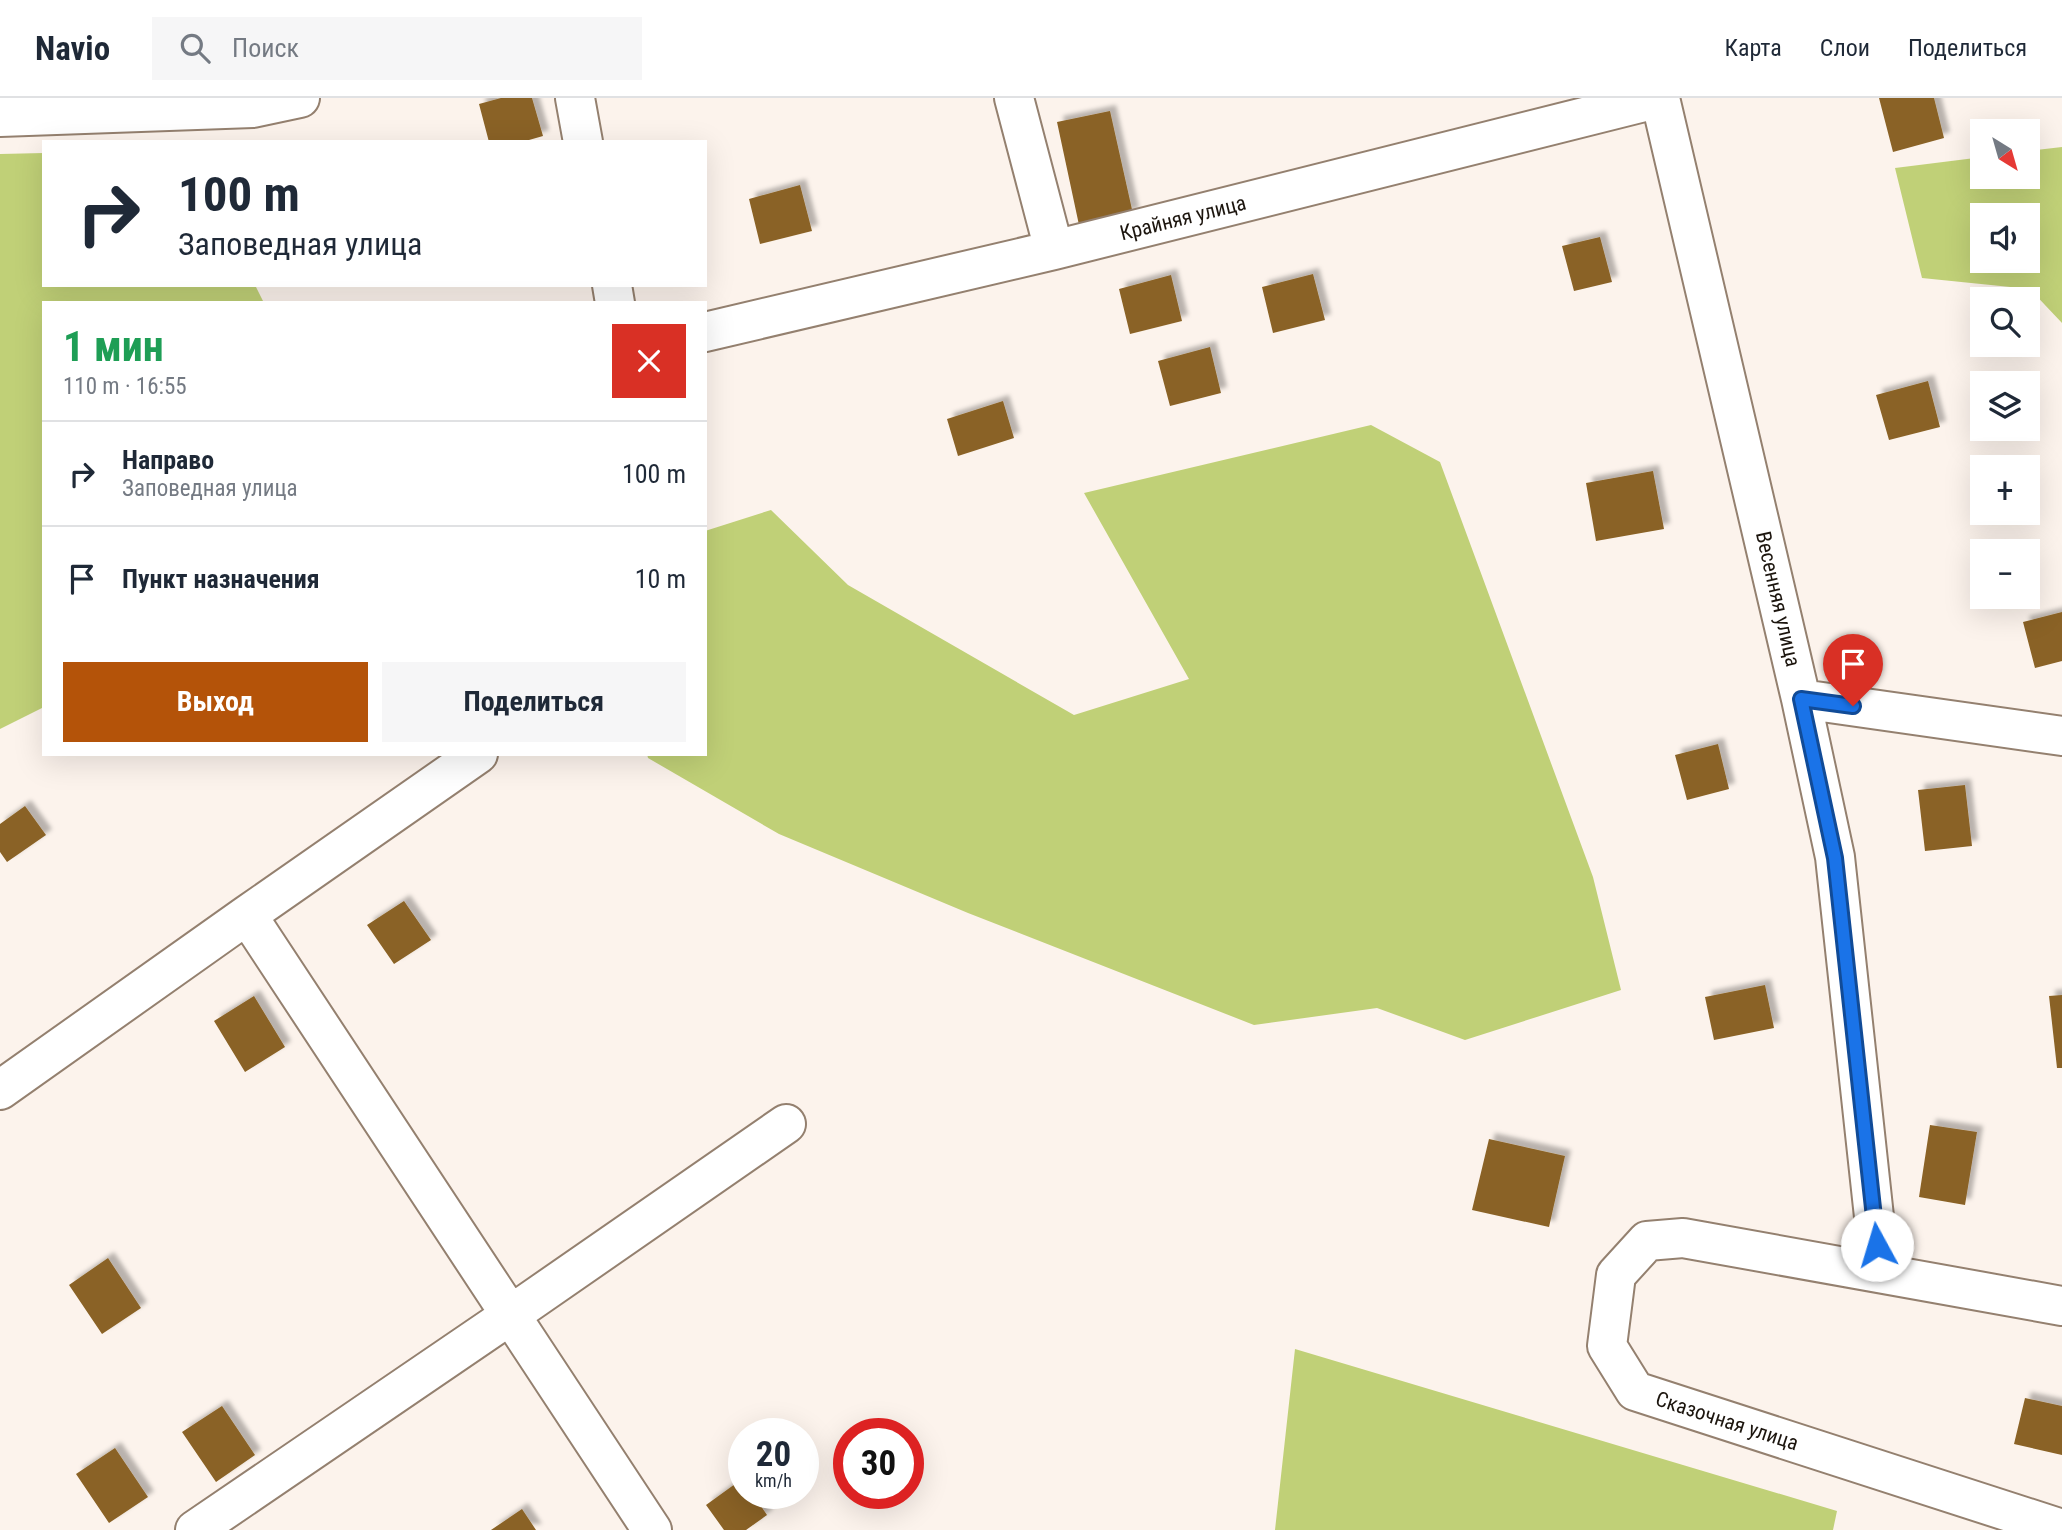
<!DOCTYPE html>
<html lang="ru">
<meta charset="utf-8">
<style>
body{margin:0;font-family:"Roboto Condensed",sans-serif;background:#f6f6f7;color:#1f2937;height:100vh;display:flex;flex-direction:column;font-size:26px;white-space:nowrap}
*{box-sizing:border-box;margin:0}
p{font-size:23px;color:#747a83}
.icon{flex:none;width:38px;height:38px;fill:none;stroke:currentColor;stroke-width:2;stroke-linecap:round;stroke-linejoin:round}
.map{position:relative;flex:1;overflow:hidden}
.details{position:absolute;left:42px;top:203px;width:665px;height:455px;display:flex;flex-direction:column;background:#fff;border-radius:0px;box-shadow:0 7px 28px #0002}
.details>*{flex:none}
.hud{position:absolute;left:42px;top:42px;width:665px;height:147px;border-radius:0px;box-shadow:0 7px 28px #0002;background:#fff;color:#1f2937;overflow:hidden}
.needle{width:46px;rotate:143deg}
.tools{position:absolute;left:1970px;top:21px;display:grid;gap:14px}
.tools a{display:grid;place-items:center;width:70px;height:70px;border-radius:0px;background:#fff;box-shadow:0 7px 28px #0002;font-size:35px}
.speed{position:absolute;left:728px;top:1320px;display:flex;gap:14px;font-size:35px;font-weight:700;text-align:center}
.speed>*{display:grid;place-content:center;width:91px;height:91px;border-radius:50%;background:#fff;box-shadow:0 7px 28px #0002;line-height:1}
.speed small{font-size:18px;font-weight:400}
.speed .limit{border:10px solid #d22;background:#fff;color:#111}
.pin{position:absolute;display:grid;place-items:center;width:60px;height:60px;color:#fff;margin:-72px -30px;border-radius:50% 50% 50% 0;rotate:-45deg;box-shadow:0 0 7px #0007}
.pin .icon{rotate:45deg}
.me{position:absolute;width:77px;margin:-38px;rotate:354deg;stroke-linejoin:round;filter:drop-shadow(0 0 5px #0008)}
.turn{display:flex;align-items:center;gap:24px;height:147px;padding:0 21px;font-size:32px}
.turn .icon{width:91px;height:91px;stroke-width:2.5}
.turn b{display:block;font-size:49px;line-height:60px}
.round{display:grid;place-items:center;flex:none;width:74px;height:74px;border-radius:0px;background:#f6f6f7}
.head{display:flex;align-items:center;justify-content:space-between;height:119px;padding:0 21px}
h1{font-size:42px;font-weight:700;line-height:52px;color:#1e9e55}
.action{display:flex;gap:14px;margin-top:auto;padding:14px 21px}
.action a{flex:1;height:80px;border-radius:0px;background:#b45309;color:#fff;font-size:28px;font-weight:700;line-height:80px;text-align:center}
.action a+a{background:#f6f6f7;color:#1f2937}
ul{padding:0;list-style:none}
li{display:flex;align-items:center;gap:21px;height:105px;padding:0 21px;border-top:2px solid #e0e1e3}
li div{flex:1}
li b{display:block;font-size:26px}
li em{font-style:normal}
header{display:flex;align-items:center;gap:42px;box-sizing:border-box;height:98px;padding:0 35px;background:#fff;border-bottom:2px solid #e0e1e3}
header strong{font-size:33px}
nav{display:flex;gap:38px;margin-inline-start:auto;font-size:24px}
.search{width:490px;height:63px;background:#f6f6f7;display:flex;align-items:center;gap:18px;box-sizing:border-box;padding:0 24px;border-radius:0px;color:#747a83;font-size:26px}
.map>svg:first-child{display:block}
</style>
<header>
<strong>Navio</strong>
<div class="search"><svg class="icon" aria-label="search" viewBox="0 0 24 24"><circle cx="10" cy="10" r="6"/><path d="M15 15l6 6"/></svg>Поиск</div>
<nav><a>Карта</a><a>Слои</a><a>Поделиться</a></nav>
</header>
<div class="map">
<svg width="2062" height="1432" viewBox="0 0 2062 1432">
<defs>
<filter id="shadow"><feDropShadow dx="6" dy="-6" stdDeviation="2" flood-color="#0004"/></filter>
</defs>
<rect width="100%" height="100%" fill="#fcf3ec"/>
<!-- forest -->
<path fill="#c0d077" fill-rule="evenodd" d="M2062,49V225L2030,191L1922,180L1895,70L1983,59V79H2028V53ZM1983,117H2028V163H1983Z
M44,55V187H255L264,205H44V609L0,631V56Z
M1371,327L1440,364L1593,779L1621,892L1465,942L1377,910L1254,927L968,815L779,736L648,660L647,656H705V433L771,412L848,487L1074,617L1189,581L1084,395Z
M1295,1251L1837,1413L1833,1432H1275Z"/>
<!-- building -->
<path fill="#8a6225" filter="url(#shadow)" d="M501,0H532L543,38L522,44H489L479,6Z
M1879,0H1934L1944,40L1893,54Z
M1110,13L1133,116L1079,127L1057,24Z
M800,87L812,133L760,146L749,101Z
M1600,139L1612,184L1574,193L1562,148Z
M1313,176L1325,222L1273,235L1262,189Z
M1171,177L1182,223L1130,236L1119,191Z
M1210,249L1221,295L1170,308L1158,263Z
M1928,283L1940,329L1889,342L1876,297Z
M1003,303L1014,340L958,358L947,321Z
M1653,373L1664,431L1596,443L1586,385Z
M2062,514V563L2035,570L2023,524Z
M1718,646L1729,691L1687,702L1675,657Z
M1965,687L1972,748L1925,753L1918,692Z
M25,708L46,737L7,764L0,754V726Z
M404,803L431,842L394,866L367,827Z
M1765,887L1774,930L1714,942L1705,899Z
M2062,897V970H2057L2049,898Z
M254,898L285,949L245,974L214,923Z
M1930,1027L1977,1034L1965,1107L1919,1099Z
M1489,1041L1565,1058L1549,1129L1472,1112Z
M108,1160L141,1210L102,1236L69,1187Z
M2025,1300L2062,1308V1357L2014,1346Z
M222,1308L255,1357L216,1384L182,1334Z
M115,1350L148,1399L109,1425L76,1376Z
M742,1381L744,1395H752L767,1417L746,1432H724L706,1407Z
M522,1411L536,1432H491Z"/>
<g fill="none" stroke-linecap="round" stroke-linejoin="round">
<defs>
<path id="minor" d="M575,0L583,44
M1014,0L1054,152
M1660,0L1801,601L1835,759L1880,1174
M0,19L253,10L300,0
M612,187L615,205
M705,234L1054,152L1660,0
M1801,601L2062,638
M247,817L652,1432
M0,992L247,817L478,656
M2062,1208L1683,1140L1647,1143L1616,1177L1607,1248L1635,1293L2062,1431
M195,1432L509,1218L786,1026"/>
</defs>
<!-- minor casing -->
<use href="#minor" stroke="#94806f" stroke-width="42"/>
<!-- minor -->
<use href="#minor" stroke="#fff" stroke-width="38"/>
</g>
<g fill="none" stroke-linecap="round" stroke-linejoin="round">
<defs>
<path id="route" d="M1853,608L1801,601L1835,760L1877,1147"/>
</defs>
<!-- route casing -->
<use href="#route" stroke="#114b97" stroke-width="18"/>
<!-- route -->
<use href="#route" stroke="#1a73e8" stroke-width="12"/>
</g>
<g text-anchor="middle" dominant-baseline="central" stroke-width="7" stroke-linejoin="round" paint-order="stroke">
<!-- street labels -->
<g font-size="21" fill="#1c150e" stroke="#fff">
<text transform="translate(1183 120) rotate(-14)">Крайняя улица</text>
<text transform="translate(1778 501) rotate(77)">Весенняя улица</text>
<text transform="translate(1727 1323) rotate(18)">Сказочная улица</text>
</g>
</g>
</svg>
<div class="tools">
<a><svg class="needle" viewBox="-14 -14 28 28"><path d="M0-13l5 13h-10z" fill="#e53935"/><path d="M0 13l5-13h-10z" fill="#747a83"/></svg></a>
<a><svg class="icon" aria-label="sound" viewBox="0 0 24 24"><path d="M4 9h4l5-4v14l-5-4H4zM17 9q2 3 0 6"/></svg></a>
<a><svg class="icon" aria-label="search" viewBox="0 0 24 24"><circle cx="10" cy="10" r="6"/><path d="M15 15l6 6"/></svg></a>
<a><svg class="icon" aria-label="layers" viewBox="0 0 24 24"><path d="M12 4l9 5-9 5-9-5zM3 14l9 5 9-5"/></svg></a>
<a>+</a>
<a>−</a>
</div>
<div class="speed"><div>20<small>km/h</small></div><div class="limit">30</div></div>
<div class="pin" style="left:1853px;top:608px;background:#d93025"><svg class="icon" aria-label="arrive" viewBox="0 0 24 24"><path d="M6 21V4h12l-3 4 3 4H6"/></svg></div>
<svg class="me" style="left:1877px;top:1147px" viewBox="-20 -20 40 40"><circle r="19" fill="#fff"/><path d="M0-13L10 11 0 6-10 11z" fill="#1a73e8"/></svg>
<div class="hud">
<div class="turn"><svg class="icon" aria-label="right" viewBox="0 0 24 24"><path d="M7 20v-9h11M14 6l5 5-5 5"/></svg><div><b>100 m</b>Заповедная улица</div></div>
</div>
<section class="details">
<div class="head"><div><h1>1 мин</h1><p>110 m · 16:55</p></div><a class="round" style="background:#d93025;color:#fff"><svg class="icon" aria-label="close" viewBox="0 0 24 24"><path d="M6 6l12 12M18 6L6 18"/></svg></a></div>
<ul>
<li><svg class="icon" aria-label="right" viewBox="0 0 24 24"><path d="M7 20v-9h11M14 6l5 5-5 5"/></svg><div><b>Направо</b><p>Заповедная улица</p></div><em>100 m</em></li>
<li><svg class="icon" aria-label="arrive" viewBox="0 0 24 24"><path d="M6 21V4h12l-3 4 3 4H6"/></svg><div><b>Пункт назначения</b></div><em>10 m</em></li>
</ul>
<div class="action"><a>Выход</a><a>Поделиться</a></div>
</section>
</div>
